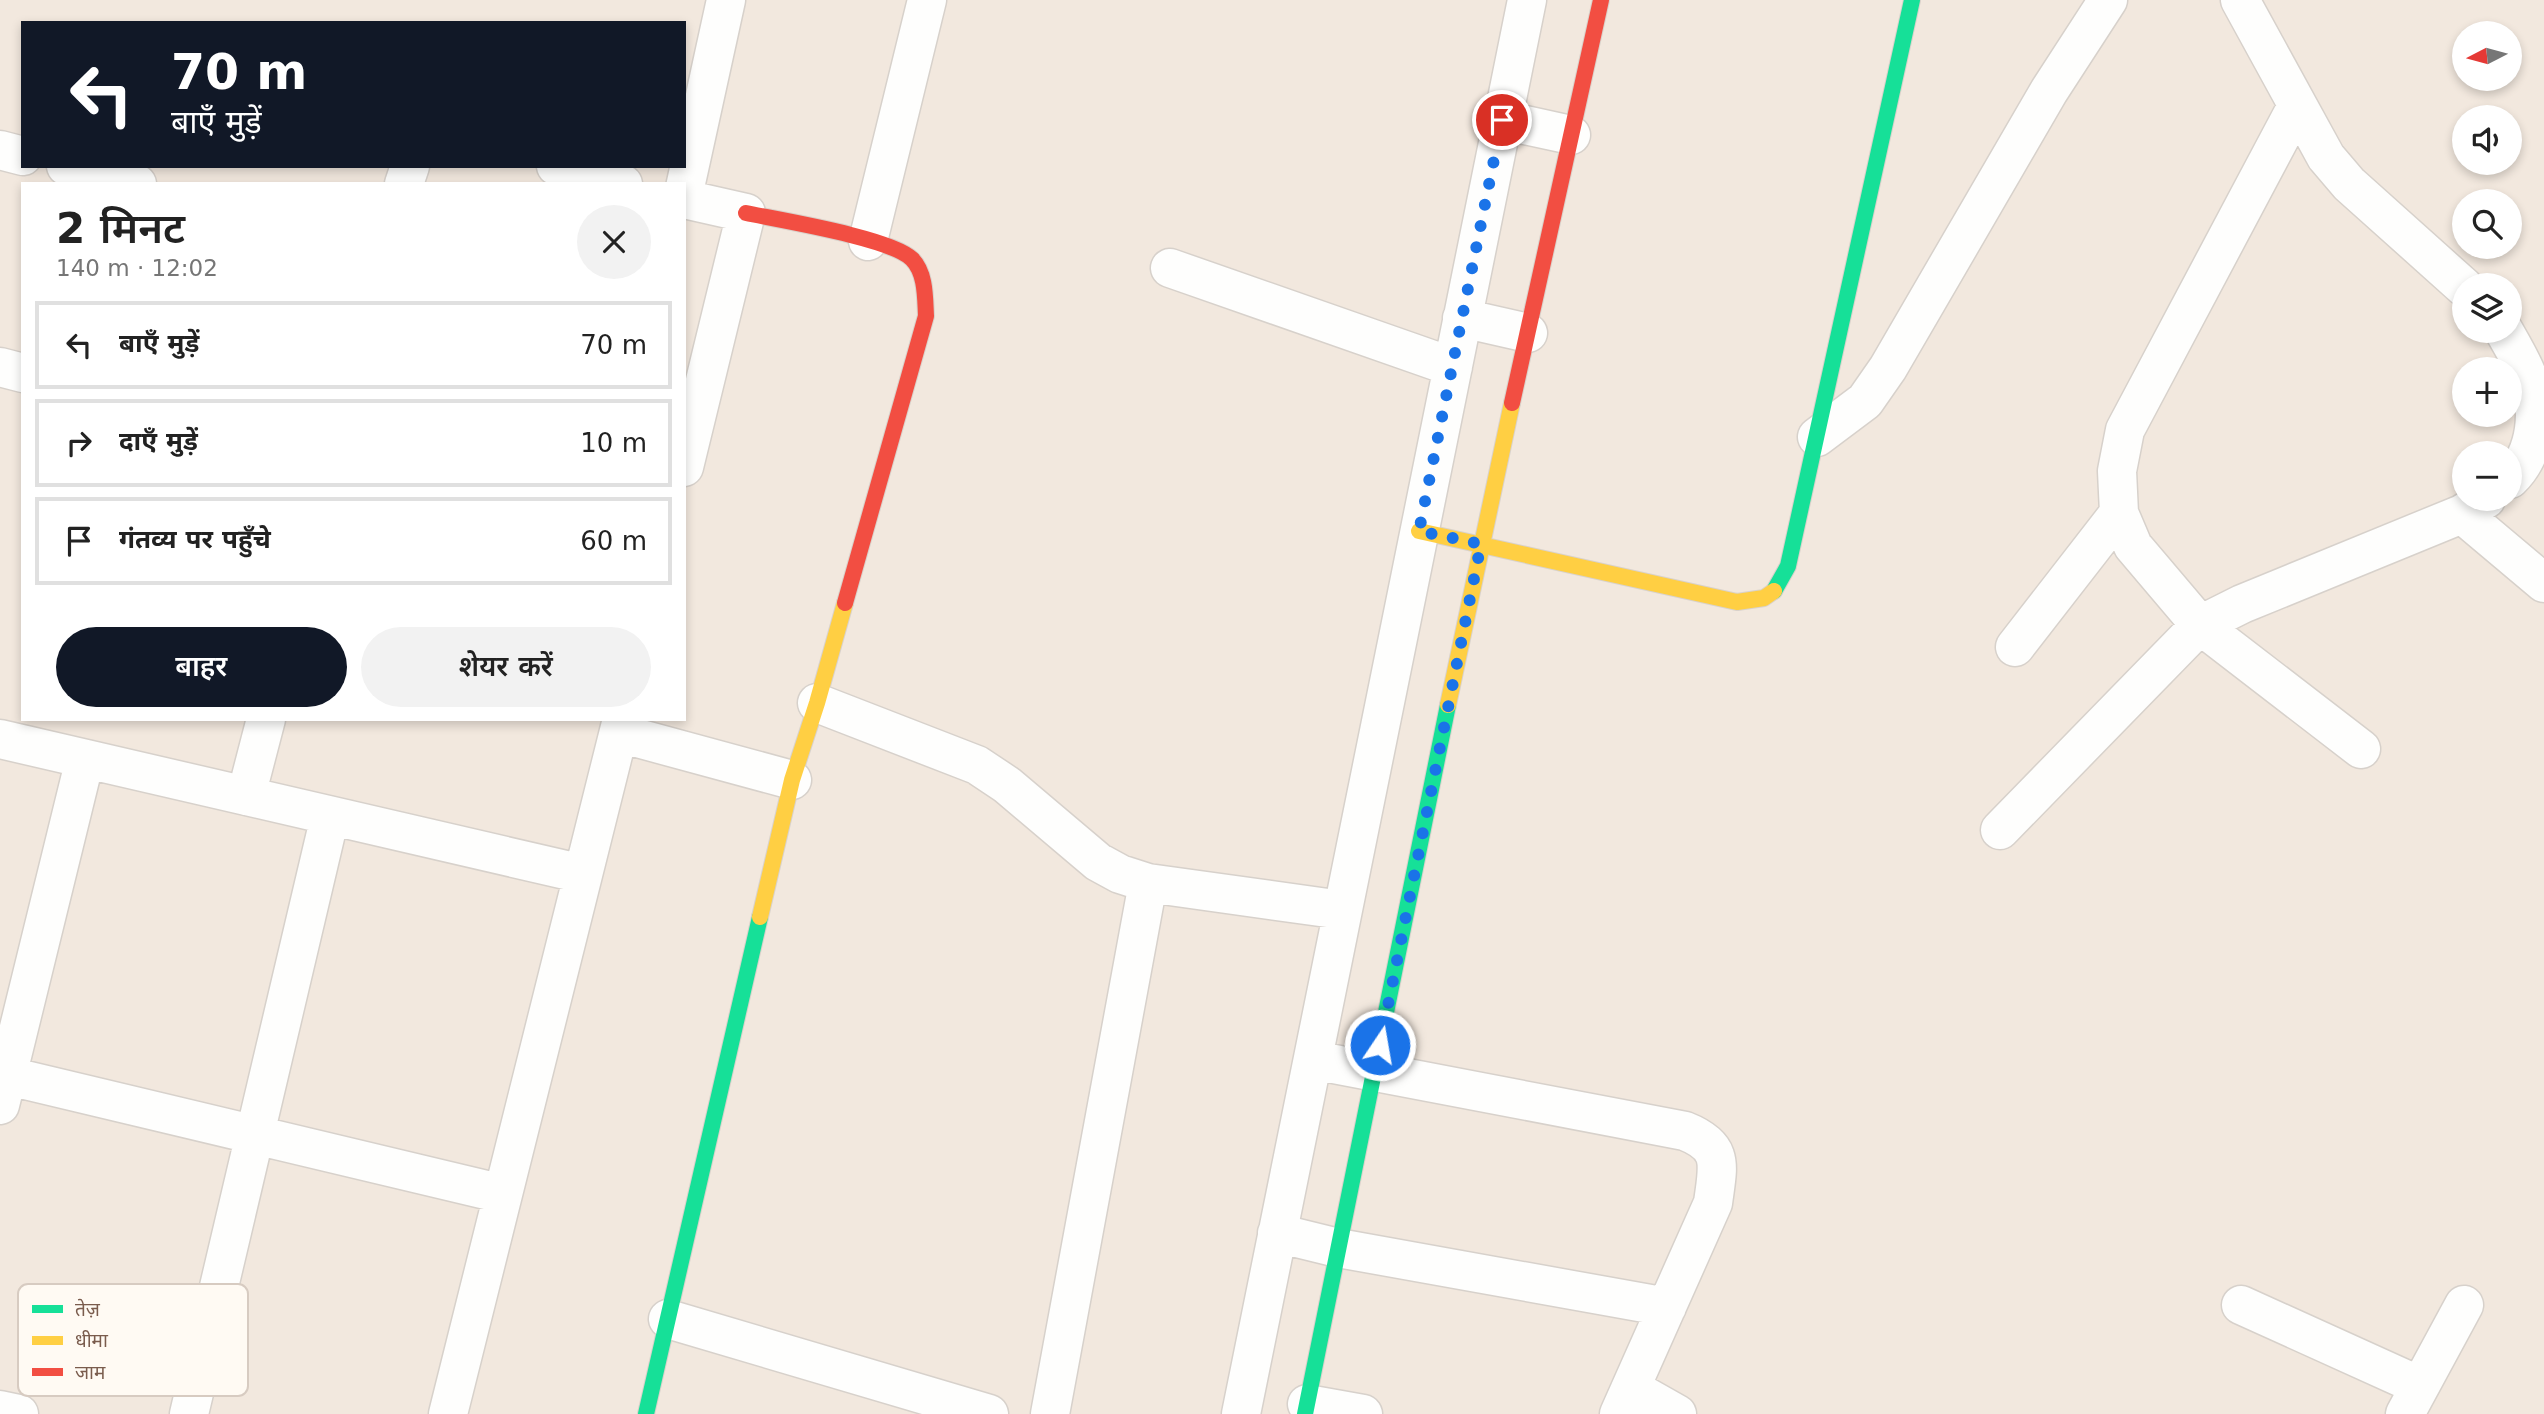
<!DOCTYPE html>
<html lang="hi">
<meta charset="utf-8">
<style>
body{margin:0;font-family:"DejaVu Sans","Noto Sans Devanagari",sans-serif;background:#f2f2f2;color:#222;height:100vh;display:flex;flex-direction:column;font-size:26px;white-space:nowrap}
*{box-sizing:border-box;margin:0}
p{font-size:23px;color:#767676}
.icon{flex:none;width:38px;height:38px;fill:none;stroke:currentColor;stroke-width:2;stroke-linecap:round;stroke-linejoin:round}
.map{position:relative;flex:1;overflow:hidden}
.side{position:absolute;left:21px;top:182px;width:665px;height:539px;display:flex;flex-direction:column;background:#fff;border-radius:0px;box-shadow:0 4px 10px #0003}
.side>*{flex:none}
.guide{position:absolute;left:21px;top:21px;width:665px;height:147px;border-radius:0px;box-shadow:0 4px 10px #0003;background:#111827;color:#fff;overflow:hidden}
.needle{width:46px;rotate:264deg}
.fabs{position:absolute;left:2452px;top:21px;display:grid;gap:14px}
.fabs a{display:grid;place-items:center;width:70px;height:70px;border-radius:50%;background:#fff;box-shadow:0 4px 10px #0003;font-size:35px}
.pin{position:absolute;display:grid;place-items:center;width:60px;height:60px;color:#fff;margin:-30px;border:4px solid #fff;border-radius:50%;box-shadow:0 2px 7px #0007}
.me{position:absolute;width:77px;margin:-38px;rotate:12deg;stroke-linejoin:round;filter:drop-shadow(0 0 5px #0008)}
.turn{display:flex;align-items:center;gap:24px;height:147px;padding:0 35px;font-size:32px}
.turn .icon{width:91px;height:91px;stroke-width:2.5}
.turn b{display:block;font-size:49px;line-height:60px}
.round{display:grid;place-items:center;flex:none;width:74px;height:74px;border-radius:37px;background:#f2f2f2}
.headline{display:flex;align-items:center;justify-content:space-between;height:119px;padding:0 35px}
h1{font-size:42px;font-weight:600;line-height:52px}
.primary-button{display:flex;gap:14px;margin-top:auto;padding:14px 35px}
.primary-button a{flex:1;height:80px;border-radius:42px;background:#111827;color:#fff;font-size:28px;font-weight:600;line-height:80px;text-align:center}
.primary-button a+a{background:#f2f2f2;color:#222}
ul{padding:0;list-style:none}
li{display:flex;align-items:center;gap:21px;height:88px;margin:0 14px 10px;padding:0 21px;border:4px solid #e0e0e0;border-radius:0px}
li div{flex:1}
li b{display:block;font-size:26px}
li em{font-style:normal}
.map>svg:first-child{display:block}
</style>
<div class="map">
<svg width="2544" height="1414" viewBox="0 0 2544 1414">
<rect width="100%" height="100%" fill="#f9f5f0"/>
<!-- residential -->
<path fill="#f2e8de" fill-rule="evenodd" d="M0,0H2544V1414H0ZM23,23H684V166H23ZM2464,33H2510V79H2464ZM2464,117H2510V163H2464ZM23,184H684V719H23ZM2464,201H2510V247H2464ZM2464,285H2510V331H2464ZM2464,369H2510V415H2464ZM2464,453H2510V499H2464Z"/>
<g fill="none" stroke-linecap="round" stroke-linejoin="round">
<defs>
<path id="street" d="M2240,0L2326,157L2349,184L2464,287
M2297,106L2125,430L2117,471L2119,513L2133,546L2200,625L2361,749
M1502,120L1571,135
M0,150L23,156
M66,166L137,184
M556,166L623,184
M404,184L410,166
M684,192L726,0
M684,199L746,213L684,467
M868,241L927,0
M1170,268L1453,367
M1462,318L1528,333
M2504,331C2512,345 2521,360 2527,375C2541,409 2537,453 2510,479
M0,367L23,373
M1817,437L1865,401L1888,368L2049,91L2108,0
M2462,514L2544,583
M2015,647L2119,513
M817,703L977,765L1007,785L1098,862L1120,874L1148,883L1342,910
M619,733L792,780
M0,739L583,874
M246,796L266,719
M2000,830L2200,625L2242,604L2462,514L2486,499
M1313,1060L1685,1131C1725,1147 1718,1165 1713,1203L1619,1414
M0,1074L503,1194
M0,1105L85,759
M1277,1233L1338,1248L1667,1307
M2241,1305L2420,1386
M668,1319L989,1414
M1631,1388L1677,1414
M1307,1404L1363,1414
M0,1410L19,1414
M189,1414L330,816
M448,1414L622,719
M1050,1414L1148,883
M1241,1414L1527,0
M2405,1414L2464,1305"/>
<path id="fast" d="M1774,591L1788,566L1912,0
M646,1414L760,917
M1305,1414L1448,705"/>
<path id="slow" d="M1419,531L1737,602L1764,598L1774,591
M1448,705L1512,403
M760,917L792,780L817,703L845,603"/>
<path id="jam" d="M746,213C779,220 891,238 912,259C926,273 925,298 926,316L845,603
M1512,403L1601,0"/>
</defs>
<!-- street casing -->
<use href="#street" stroke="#d7d1cb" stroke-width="41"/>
<!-- fast casing -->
<use href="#fast" stroke="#d9d2cb" stroke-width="18"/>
<!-- slow casing -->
<use href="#slow" stroke="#d9d2cb" stroke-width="18"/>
<!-- jam casing -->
<use href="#jam" stroke="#d9d2cb" stroke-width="18"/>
<!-- street -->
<use href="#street" stroke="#fefefd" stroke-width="38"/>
<!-- fast -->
<use href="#fast" stroke="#16e098" stroke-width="16"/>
<!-- slow -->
<use href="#slow" stroke="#ffcf43" stroke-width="16"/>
<!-- jam -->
<use href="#jam" stroke="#f24e42" stroke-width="16"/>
</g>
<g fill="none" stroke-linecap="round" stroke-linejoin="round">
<!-- route -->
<path stroke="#1a73e8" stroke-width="12" stroke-dasharray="0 21.6" d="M1380,1045L1481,544L1419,531L1502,120"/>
</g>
<!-- legend -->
<rect x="18" y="1284" width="230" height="112" rx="10" fill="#fffaf3" stroke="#d7cbc1" stroke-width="2"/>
<rect x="32" y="1305" width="31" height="8" fill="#16e098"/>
<rect x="32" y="1336" width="31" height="9" fill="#ffcf43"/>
<rect x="32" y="1368" width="31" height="8" fill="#f24e42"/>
<g font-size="19" fill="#7a5c4d">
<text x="75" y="1316">तेज़</text>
<text x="75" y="1347">धीमा</text>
<text x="75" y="1379">जाम</text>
</g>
</svg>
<div class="fabs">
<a><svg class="needle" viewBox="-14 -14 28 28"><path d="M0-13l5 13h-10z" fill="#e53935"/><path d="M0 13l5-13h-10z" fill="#767676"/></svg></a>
<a><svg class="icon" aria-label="sound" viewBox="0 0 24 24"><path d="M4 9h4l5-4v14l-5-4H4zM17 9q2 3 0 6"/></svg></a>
<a><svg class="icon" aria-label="search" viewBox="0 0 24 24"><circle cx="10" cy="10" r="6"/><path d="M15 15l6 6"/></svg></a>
<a><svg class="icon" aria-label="layers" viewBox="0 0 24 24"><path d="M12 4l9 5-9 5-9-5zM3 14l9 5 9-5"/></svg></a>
<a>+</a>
<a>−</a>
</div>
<div class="pin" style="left:1502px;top:120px;background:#d93025"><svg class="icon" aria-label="arrive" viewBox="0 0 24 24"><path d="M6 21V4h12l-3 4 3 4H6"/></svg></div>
<svg class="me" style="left:1380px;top:1045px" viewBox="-20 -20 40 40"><circle r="17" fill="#1a73e8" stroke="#fff" stroke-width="3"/><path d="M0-11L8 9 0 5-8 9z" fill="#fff"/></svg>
<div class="guide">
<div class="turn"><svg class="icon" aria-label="left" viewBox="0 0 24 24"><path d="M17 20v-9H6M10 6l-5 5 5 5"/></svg><div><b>70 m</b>बाएँ मुड़ें</div></div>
</div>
<section class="side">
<div class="headline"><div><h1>2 मिनट</h1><p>140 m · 12:02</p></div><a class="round"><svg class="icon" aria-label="close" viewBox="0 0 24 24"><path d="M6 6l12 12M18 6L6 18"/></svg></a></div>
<ul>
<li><svg class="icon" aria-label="left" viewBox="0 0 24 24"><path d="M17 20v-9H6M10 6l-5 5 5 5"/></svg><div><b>बाएँ मुड़ें</b></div><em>70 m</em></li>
<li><svg class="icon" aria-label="right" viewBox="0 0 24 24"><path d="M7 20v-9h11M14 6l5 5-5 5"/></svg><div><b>दाएँ मुड़ें</b></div><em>10 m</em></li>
<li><svg class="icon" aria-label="arrive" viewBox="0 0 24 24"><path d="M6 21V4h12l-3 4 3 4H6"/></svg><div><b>गंतव्य पर पहुँचे</b></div><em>60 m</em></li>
</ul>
<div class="primary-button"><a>बाहर</a><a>शेयर करें</a></div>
</section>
</div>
